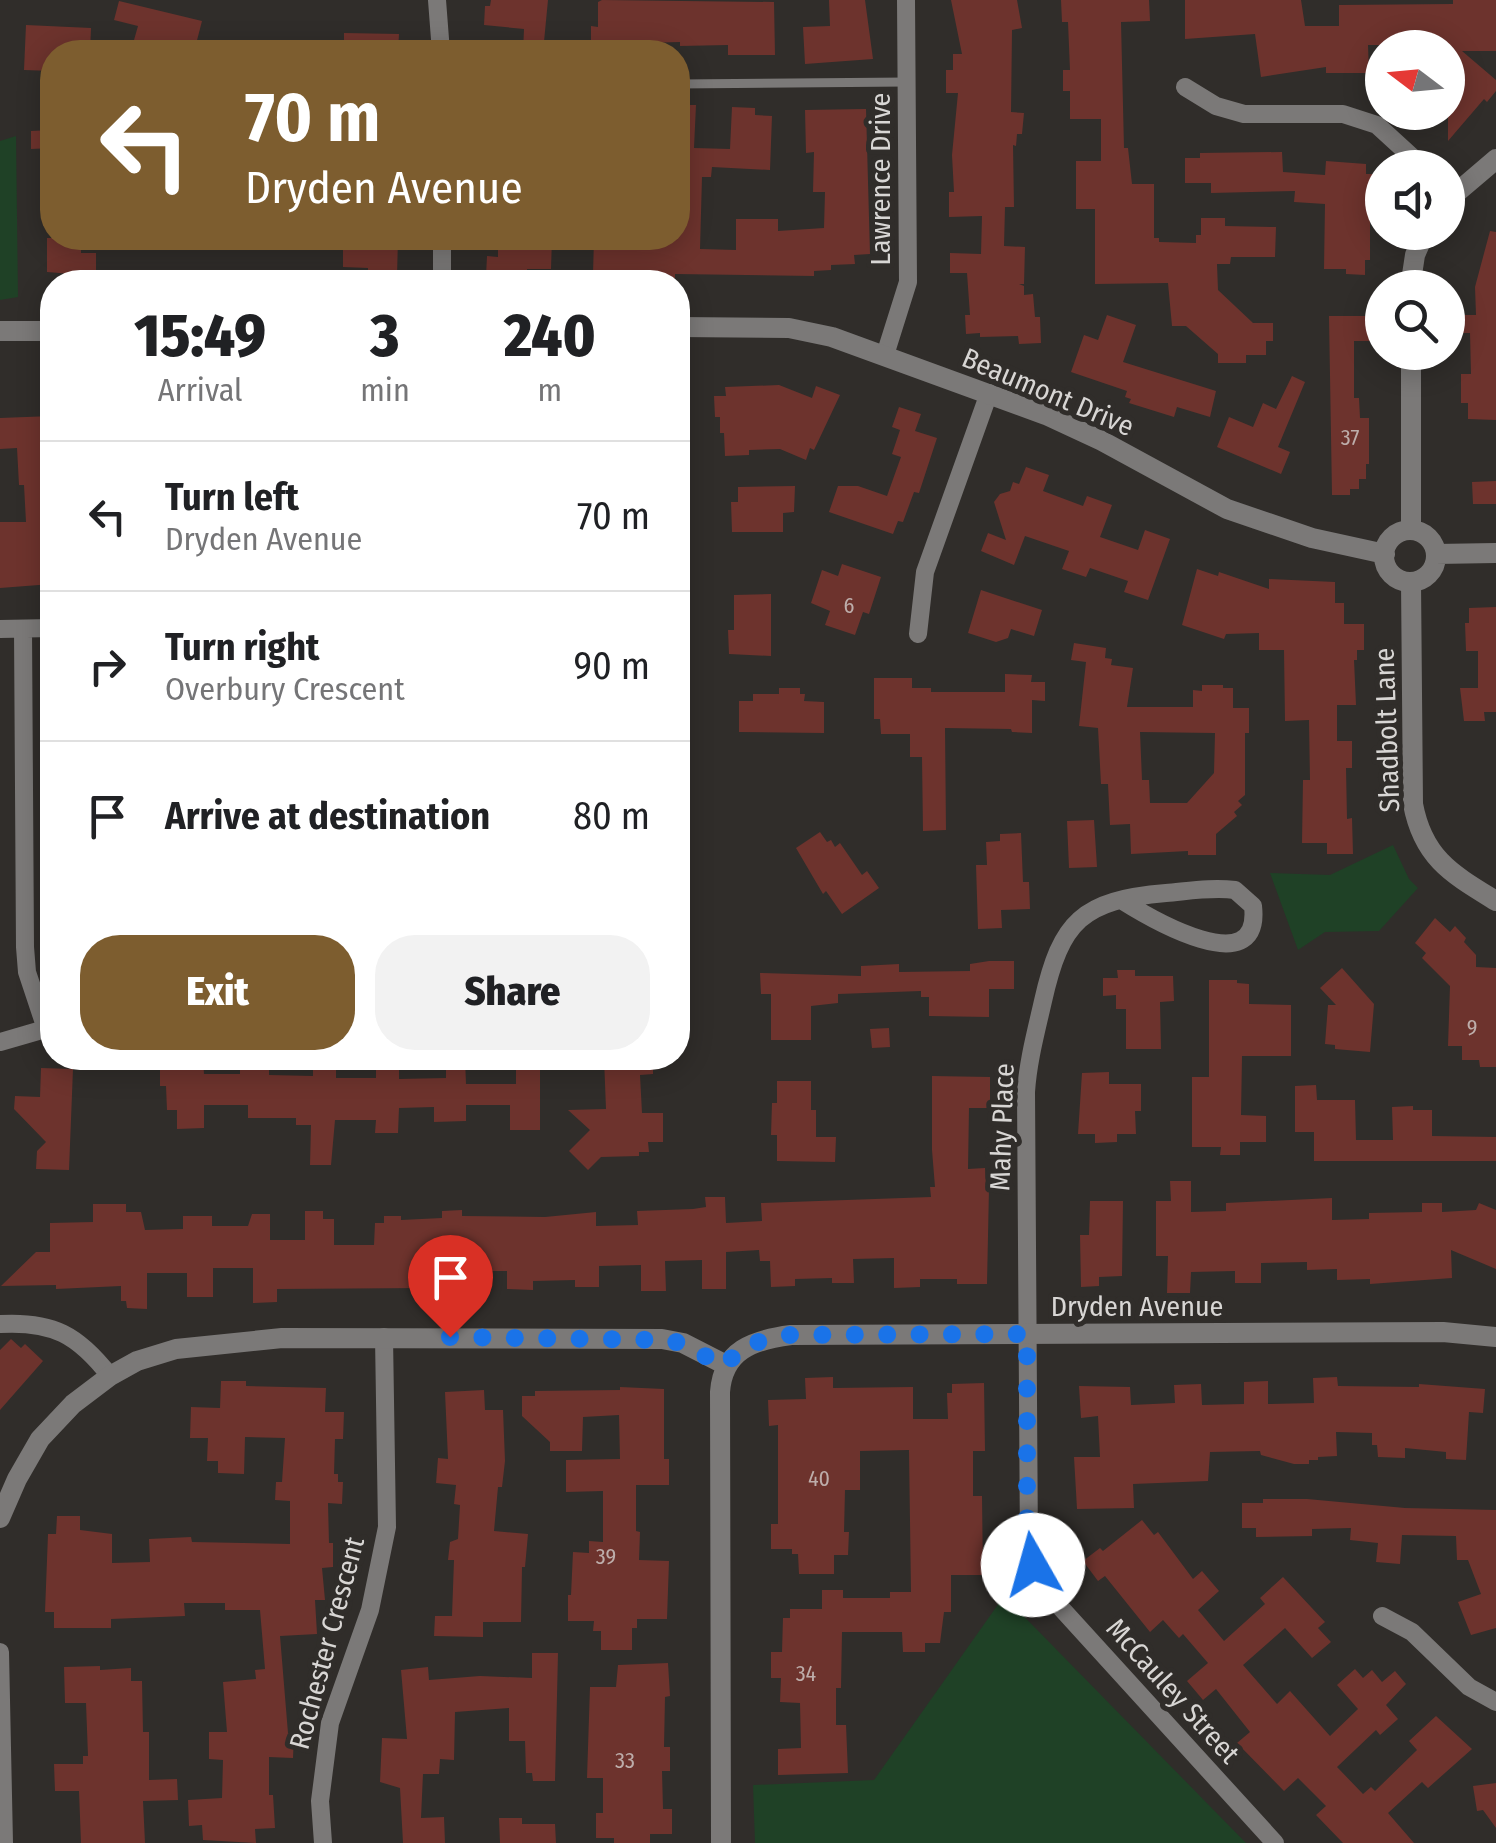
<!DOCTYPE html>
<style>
body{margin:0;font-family:"Fira Sans Condensed",sans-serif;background:#f2f2f2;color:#202124;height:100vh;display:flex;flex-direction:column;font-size:38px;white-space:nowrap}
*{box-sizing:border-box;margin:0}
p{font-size:32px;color:#757577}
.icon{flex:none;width:55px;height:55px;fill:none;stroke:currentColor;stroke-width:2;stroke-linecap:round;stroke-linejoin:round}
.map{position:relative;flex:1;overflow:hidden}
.sheet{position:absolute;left:40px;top:270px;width:650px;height:800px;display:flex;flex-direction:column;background:#fff;border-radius:40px;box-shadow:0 5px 25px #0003}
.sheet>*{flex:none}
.hud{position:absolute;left:40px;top:40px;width:650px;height:210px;border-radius:40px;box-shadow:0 5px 25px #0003;background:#7d5d2f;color:#fff;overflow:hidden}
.needle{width:65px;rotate:286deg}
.buttons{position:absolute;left:1365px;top:30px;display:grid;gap:20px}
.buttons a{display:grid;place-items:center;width:100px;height:100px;border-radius:50%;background:#fff;box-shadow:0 5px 25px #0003;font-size:50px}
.pin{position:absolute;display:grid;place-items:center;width:85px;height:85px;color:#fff;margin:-102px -42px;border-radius:50% 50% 50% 0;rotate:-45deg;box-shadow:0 0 10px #0007}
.pin .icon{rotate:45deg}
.me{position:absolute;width:110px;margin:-55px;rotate:353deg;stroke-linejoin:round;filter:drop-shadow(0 0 8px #0008)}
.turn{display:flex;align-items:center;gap:35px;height:210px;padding:0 40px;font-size:45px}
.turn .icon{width:130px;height:130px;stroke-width:2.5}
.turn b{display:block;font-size:70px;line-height:85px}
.eta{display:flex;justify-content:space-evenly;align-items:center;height:170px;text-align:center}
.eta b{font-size:60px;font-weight:800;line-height:70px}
.action{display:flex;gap:20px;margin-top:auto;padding:20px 40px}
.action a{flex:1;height:115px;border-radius:40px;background:#7d5d2f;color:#fff;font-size:40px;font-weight:800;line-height:115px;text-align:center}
.action a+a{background:#f2f2f2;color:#202124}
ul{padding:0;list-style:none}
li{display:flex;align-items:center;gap:30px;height:150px;padding:0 40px;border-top:2px solid #e0e0e0}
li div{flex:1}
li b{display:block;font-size:38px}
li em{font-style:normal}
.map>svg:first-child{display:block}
</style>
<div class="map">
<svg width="1496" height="1843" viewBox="0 0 1496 1843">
<rect width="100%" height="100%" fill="#302d2a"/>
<!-- green -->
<path fill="#1f4126" d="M16,136L18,297L0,300V141Z
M1393,845L1409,879L1418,888L1379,931L1325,932L1298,950L1270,873L1330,875Z
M1004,1596L1246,1843H755L753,1785L874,1780Z"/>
<!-- building -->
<path fill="#6d332d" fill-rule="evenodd" d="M491,0H548L543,52H523L524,29L484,25L485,6H490Z
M602,0L774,2L775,55H728V45L680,46V42L642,43V50L591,49V26L598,27V2Z
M829,0H865L873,59L805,64L803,27L830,26Z
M951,0H1017L1022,28L1012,30L1011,112L1024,113L1022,134H1017L1016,146L1013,145L1014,207H1005L1004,246L1025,247L1024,284H1019L1024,286V295L1033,294L1035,317H1040L1041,343L1019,344L1018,336L980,337V333L966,334L965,315H970L967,273H950V253L981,254L982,216L949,217V192H954L952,155L958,93H946V70H953V54H962Z
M1061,0H1149L1150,21L1121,22L1124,148H1128L1132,184H1154V238H1159V242L1196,243V235H1201V218H1225V226L1276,227L1275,257H1231L1230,264H1217L1218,290L1253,323H1273V341H1266V355H1246V363H1218V354L1186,326H1172L1168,283L1095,284V209H1076V161H1101V119H1070V91H1063V70H1070L1068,22H1062Z
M1185,0H1301L1305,26H1339V5L1453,4V0H1496V51H1462L1496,80V91L1487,102L1484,99L1448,141V45H1368L1369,73H1326V67L1261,77L1255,34L1185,39Z
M119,1L202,21L194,52L134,40L138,26L114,20Z
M26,25L91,28L90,52H52V71L24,70Z
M344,33L399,34L398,52H344Z
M678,105H696L694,148L730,149L732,107L755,108V115L772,116L770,170L712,167L711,177H702L700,249L736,250V219H778V231L824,228L825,192H813L814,152L806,153L805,110L866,109L870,254L854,255L855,264L831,265V270L814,271V276L675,274V278L593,274L594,238H678Z
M52,130V148L31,149V131Z
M1282,152L1283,172L1325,175L1326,161L1366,164V174H1378V179H1382V207L1370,206V260H1365V275L1346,274V269H1324L1325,204L1294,202L1295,191L1211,193V183H1185V158H1200V153Z
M1490,231L1496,232V420L1468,419V403H1461V374H1471L1470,333H1459V315H1476L1475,287Z
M47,238H81V253H96V276L47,272Z
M343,238H398L397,277L368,276V268L343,267Z
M498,238H552L551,269H527V277L486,276L487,256L498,257Z
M1107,315L1136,325L1123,362L1216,391L1210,417L1177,407L1174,417L1129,403L1131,399L1125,397L1127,391L1071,372L1084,335L1098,340Z
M1329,316H1375V341H1354V398H1359L1360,418H1369V464H1366V479H1359V489H1350V495H1332Z
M1292,376L1305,382L1278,447L1290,452L1281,474L1217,447L1229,417L1253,427L1263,403L1276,409Z
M779,385L812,398L816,386L840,395L814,450L810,448L806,460L780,449L749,450V455L725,456L724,433H720V417H715L714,396H726L725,387Z
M899,407L921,414L915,431L937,438L919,493L914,492L903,522L898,521L893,534L829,512L838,486H858L887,496L901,457L892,454L900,430L892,427Z
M52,416V442H44L48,526L52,525V584L0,588V522H26L24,485H19L17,448L0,449V418Z
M1026,467L1049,475L1043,491L1083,506L1087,496L1112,505L1100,537L1138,550L1145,530L1170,539L1148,600L1124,592L1128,581L1090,568L1086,577L1062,569L1069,551L1025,536L1014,565L981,551L988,533L1006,540L994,502L1000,494L1010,491L1013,482L1019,484Z
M1496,481V504H1473L1472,482Z
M795,486L794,512L783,513V532H732L731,502H738V487Z
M842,564L881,577L869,614L863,612L855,635L825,625L830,611L811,603L822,570L838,576Z
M1197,569L1218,576L1219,572L1269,589V579L1335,582V603H1344V624H1364V650H1357V660H1354L1356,705H1337V741H1352V768H1346L1347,819L1352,818L1353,854H1327V843H1302L1303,780H1310L1309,720L1285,721L1284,650H1259V633L1226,634L1224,639L1182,625Z
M981,590L1042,610L1034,636L1011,629L1008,638L996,642L968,633Z
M771,594V656L729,654L728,630H734V595Z
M1496,607V712H1484L1485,721H1464L1460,688H1478V651H1466L1465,623H1469V608Z
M1074,643L1106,648L1105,658L1112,659L1111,665L1133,668L1127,707H1193V690L1202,691V685H1223V688H1233V708H1249V733H1245V795L1238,801L1242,805L1234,812L1237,816L1216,834V855H1188V851L1131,854L1130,824L1110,825L1108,784H1101L1098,728L1079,726L1086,662L1071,660ZM1140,732L1215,733L1214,773L1187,803H1150L1149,780H1142Z
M1005,674L1032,675L1031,682H1045V701L1032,700V733L1012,732L1011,729L945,728L946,830L923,831L922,757H910V734H881L880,719H874V678H912V688H931V692H1005Z
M779,688H800V694H805L804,701L824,702V733L739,732V701H753V694H779Z
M1094,820L1097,867L1069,868L1067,821Z
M820,832L827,842L831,840L835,847L840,843L862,875L867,871L879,888L842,914L826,891L823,894L796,848Z
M1021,833L1023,882H1029L1030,909L1001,910L1002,928L978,929L976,865H987L986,842L1000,841V834Z
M1435,918L1450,932L1455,926L1466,938L1464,942L1476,955V967L1496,968V1067H1480L1479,1060H1462V1046H1448L1450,986L1422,958L1426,953L1415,943Z
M989,961H1014V989H989V1017L929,1016V997H921V991L838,994V1003L811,1006V1040H771V994H761L760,973L861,976V966L899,964V972L970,971V964Z
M1342,968L1374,1004L1370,1052L1335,1049V1045L1325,1044L1328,1005H1336L1320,988Z
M1117,970H1135V976H1173L1174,1001L1160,1002L1161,1049H1126V1009H1116V995L1103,996V978H1118Z
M1209,980H1237V983L1249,984V1004L1291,1005V1056H1242L1241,1115L1266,1116V1142H1240V1155H1220L1221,1147H1192V1077H1209Z
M889,1028L890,1047L872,1048L870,1029Z
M246,1058H269V1075L313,1076V1058H336V1078H376V1058H399V1079L446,1078V1058H465L466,1084H516V1059H540V1130H510V1105H466V1121L434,1122V1107L399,1108L398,1133H375L376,1120H335L331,1165H310L311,1125H296V1118H248V1105H204V1128L177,1129V1110H167L166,1086H160V1067L179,1066V1061L203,1060L204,1074H240V1070H246Z
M604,1058H653V1074L640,1075L642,1113H663V1142H648L649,1152H639V1156L601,1157L588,1170L569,1151L590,1130L568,1110L606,1109Z
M41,1068L73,1069L69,1170L36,1169L37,1151L46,1142L14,1109L15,1096L40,1097Z
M1109,1072V1084H1141V1111H1135L1136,1134H1117V1142L1095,1143V1134H1078L1082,1073Z
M932,1076L990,1077V1108H969L968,1169L985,1168L986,1188H989L987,1284H957V1279H920V1287L894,1288V1258L853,1259L854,1283H832V1278L795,1279V1286L771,1287L770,1261H760L759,1250L726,1252V1289H702V1260L665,1261L666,1291H641V1265L599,1266V1287H575V1280L533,1281V1290L507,1289V1271H470V1280H448L433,1292L424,1288L277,1289V1302L253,1303V1268H213V1297H187V1273H147V1309L127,1308L126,1301H121V1286L56,1289V1285L1,1286L36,1252H50V1223L93,1222V1204H126V1212H141L145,1230L183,1229V1216H212V1226H248L252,1214H270V1240H305V1211H323V1219H334V1245H374L375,1223H384V1216H401V1220L442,1218V1211L462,1210V1216L545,1217L596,1212V1226L638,1225L637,1211L693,1209L706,1207L705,1197H725L726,1223L762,1221L761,1203L931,1197L930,1187H935L932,1150Z
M777,1081H811V1110H816V1137H836L835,1162L777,1161V1135H771L772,1103H777Z
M1316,1085L1317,1100H1355L1356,1140H1393L1392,1107L1413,1106V1110H1432V1136L1496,1137V1161H1314V1132H1295V1086Z
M1170,1181H1191V1212L1226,1211V1203L1332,1198V1220L1369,1219V1213L1422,1212V1203H1442V1212L1476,1210L1479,1203L1496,1210V1269L1451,1250L1452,1278L1370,1284V1279L1337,1280V1269L1307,1270V1262L1261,1263V1283H1235V1271L1191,1272L1190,1293H1167L1168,1256H1156V1201H1171Z
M1090,1201H1123L1122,1276L1099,1277V1286L1081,1287L1080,1235H1089Z
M11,1339L21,1348L25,1344L43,1361L0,1410V1350Z
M833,1377V1388L913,1387V1419H948L947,1393H952V1384L984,1383L985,1451H973V1496H982L983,1575H951V1612H944L940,1643H925V1652H903L902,1632H842L841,1688H836V1725H846L848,1773L778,1775V1749L801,1748L800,1703L780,1702L781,1678H771V1652H782L783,1618H790V1609H822V1590H843V1598H890V1592H911L909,1450L860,1451V1490H845L844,1532H849L848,1555H834V1574H799L798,1554H792V1549H771V1524H778V1425L769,1426L768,1400L806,1399L805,1378Z
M1337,1377L1338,1386L1419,1387V1384L1485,1389L1483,1413L1469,1412L1466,1460L1446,1459V1452L1405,1448V1458L1378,1457L1377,1445H1372V1433L1336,1432L1337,1456L1318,1457V1460H1309V1464H1294L1261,1455L1260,1451L1210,1452L1208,1481L1133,1484L1134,1508L1077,1509L1074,1457H1100L1098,1416L1081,1418L1079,1386L1130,1387L1131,1405L1175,1403L1174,1385L1201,1384L1202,1405L1244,1404V1382L1268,1381V1404L1314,1403L1313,1378Z
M221,1381H246V1386L326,1388L325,1412H344L343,1439H335L334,1474H338V1482H343L342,1504L328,1503L329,1543H333V1567L322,1568L325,1600H315L317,1634L280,1636L288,1733H294L293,1758L269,1757V1795H273L275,1828L255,1829L256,1843L203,1840L202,1825L189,1826L188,1800L222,1798L223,1760L209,1759V1732H227L223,1682L256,1679L255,1670L265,1669L260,1610H225V1603H184L185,1616L111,1619V1628H54V1612H45L48,1534H56L57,1516H80V1530L112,1534V1563L150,1562L149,1539L191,1537L192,1542L290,1544V1501L275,1500L276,1482H282L285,1438L245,1437L244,1474L218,1473V1461H207L208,1438H190L191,1407L220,1408Z
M620,1387L664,1389V1459H669V1485H636V1531L640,1532L639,1560L669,1561L667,1619H637V1628H632V1650H601V1631H593L594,1621H568V1595H571L573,1552L589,1553V1541L603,1542V1491L566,1492V1460L620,1459L619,1415L583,1417L582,1451H550V1442L522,1416V1396H535V1391L620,1390Z
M484,1390L485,1410H503L505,1461L502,1487H498L494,1531L528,1534L525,1567H522L521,1622H483V1637L434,1636L435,1616H452L454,1560H448L450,1542L458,1539L460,1505L454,1504L456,1485L436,1483L438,1458L448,1459L445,1392Z
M1263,1499H1307L1405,1508L1496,1510V1628L1471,1635L1458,1602L1481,1594L1468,1560H1457L1456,1536L1402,1535L1400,1564L1376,1562L1378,1543L1350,1540L1351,1528L1312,1529V1536L1256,1537V1528H1242V1503H1263Z
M1142,1520L1154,1535L1158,1532L1193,1579L1202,1571L1219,1591L1198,1610L1224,1641L1265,1604L1260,1598L1283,1577L1325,1622L1318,1628L1331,1642L1312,1658L1285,1628L1243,1665L1277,1704L1290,1691L1330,1736L1358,1709L1337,1685L1355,1669L1363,1678L1372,1670L1382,1682L1395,1671L1406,1684L1386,1705L1398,1719L1380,1735L1376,1730L1337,1767L1363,1794L1371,1787L1375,1791L1417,1750L1409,1741L1436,1716L1472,1749L1428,1788L1422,1782L1388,1813L1414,1843H1343L1316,1815L1326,1806L1298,1778L1284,1791L1237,1743L1250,1732L1216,1689L1203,1700L1187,1681L1208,1663L1183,1634L1179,1638L1163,1620L1150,1632L1105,1576L1098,1581L1083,1561L1100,1548L1103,1551Z
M532,1653H558L555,1781H533L532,1773H526L525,1741H509V1708L455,1712L454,1760L440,1759L439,1774H423L421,1818L444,1817L445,1843H403L400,1788L380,1782L382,1738L407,1739L401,1670L428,1667L429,1680L480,1676L532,1678Z
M668,1663L670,1696L665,1697L664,1747H670V1771H662L663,1809H672V1834H650V1843H614V1838H596V1813H603V1778H587L590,1687H616L618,1665Z
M100,1666V1670L131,1668V1681H142L143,1732H149V1780L177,1779L178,1800L143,1801L145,1843H81L79,1791H55L54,1764H83V1756H88L86,1703H65L64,1667Z
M1496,1783V1828L1483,1810L1477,1811L1473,1786Z
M499,1818H522V1824H555L556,1843H500Z"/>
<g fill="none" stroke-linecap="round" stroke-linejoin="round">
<!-- service -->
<path stroke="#7b7978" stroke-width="9" d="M678,84L907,82"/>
<!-- minor -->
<path stroke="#7b7978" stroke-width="18" d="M437,0L441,52
M1185,87L1216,106L1244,114H1343L1377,125L1424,168
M442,238V282
M885,355L908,282L906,0
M0,629L52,628
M23,629L25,947L27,972L46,1029
M918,634L925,572L989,393
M1121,900C1148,917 1262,985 1253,906L1235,890C1212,887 1189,891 1166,893C1082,900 1061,921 1043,1001C1036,1032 1028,1061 1026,1092L1029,1551L1037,1576L1051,1597L1275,1843
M0,1042L52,1027
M0,1324C53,1321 78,1335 110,1376
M1382,1616L1412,1632L1469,1687L1496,1702
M0,1652L4,1843
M323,1843L320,1801L330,1723L370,1610L387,1527L384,1337"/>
<!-- tertiary -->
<path stroke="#7b7978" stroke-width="20" d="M1448,200L1496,159
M1410,288L1415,255L1425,232
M678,327L789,328L832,337L1046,415L1102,441L1227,509L1312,538L1385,554
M0,331H52
M1411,352V529
M1384 556a26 26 0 1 1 52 0a26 26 0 1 1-52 0Z
M1436,554L1496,553
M1411,582L1413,804C1423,858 1452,874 1496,901
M0,1518L17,1479L40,1439L73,1404L110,1376L137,1361L176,1349L282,1338L662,1339L683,1343L726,1365
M721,1843L720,1392C723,1350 753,1340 791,1335L1443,1332L1496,1337"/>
</g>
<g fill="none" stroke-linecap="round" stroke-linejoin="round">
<!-- route -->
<path stroke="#1a73e8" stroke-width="18" stroke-dasharray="0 32.4" d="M450,1337L672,1340L726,1366L737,1351L749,1344L790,1335L1027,1334V1534L1033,1565"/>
</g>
<g text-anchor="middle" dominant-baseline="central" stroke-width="10" stroke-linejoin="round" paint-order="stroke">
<!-- number labels -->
<g font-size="22" fill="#bdadaa">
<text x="1350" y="437">37</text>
<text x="849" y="605">6</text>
<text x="1472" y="1027">9</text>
<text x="819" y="1478">40</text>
<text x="606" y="1556">39</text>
<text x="806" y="1673">34</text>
<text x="625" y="1760">33</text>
</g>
<!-- street labels -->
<g font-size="28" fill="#d8d6d4" stroke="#302d2a">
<text transform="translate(880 179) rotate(-90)">Lawrence Drive</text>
<text transform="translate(1048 392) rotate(23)">Beaumont Drive</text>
<text transform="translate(1387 730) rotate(-92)">Shadbolt Lane</text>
<text transform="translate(1002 1127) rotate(-88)">Mahy Place</text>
<text x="1137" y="1306">Dryden Avenue</text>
<text transform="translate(327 1643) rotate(-75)">Rochester Crescent</text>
<text transform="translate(1173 1691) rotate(48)">McCauley Street</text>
</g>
</g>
</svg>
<div class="buttons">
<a><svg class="needle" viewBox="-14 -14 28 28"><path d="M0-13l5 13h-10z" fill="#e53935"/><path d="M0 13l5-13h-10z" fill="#757577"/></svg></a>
<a><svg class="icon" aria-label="sound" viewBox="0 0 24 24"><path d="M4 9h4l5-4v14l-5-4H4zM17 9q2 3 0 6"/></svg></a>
<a><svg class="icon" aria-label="search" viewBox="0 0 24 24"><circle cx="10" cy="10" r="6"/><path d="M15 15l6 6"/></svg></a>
</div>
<div class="pin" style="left:450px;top:1337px;background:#d93025"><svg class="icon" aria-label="arrive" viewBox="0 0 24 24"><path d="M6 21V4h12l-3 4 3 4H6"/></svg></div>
<svg class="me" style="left:1033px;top:1565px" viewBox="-20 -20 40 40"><circle r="19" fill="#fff"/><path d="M0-13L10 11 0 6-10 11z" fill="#1a73e8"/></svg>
<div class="hud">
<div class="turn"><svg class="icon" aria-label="left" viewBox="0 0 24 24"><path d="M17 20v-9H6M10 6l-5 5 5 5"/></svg><div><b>70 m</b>Dryden Avenue</div></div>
</div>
<section class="sheet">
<div class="eta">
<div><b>15:49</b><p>Arrival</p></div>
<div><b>3</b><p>min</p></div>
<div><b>240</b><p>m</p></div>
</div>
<ul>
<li><svg class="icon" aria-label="left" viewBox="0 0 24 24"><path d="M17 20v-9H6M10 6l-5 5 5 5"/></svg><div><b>Turn left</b><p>Dryden Avenue</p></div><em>70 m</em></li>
<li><svg class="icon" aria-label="right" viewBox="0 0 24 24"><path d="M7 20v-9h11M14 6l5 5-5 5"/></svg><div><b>Turn right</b><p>Overbury Crescent</p></div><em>90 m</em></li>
<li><svg class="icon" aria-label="arrive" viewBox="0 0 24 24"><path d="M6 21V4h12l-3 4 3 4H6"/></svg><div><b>Arrive at destination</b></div><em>80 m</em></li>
</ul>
<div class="action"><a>Exit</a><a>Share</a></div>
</section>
</div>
